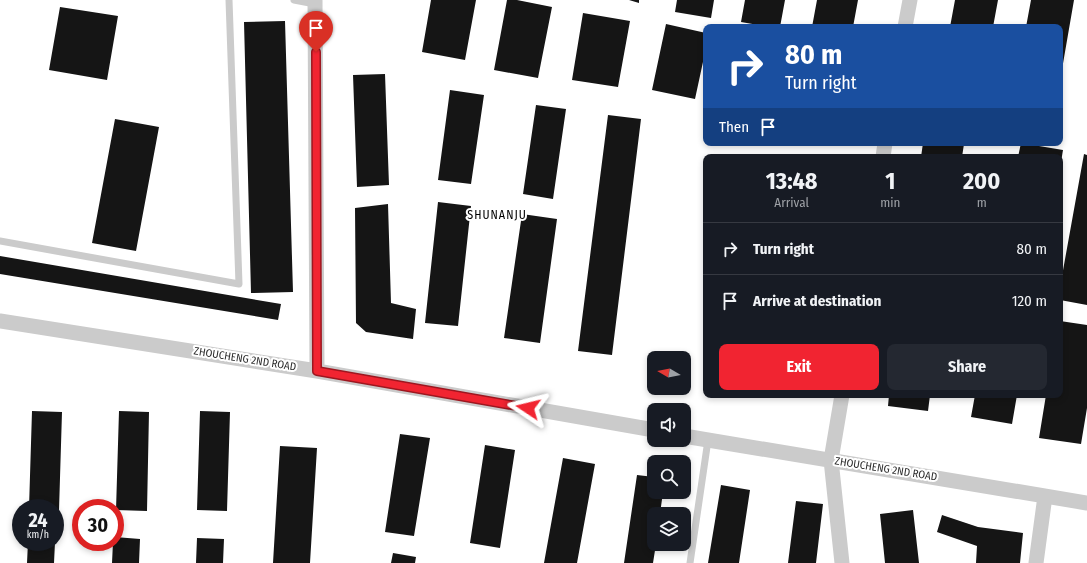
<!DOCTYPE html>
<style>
body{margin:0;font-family:"Fira Sans Condensed",sans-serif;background:#242831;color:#f1f3f6;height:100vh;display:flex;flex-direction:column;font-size:15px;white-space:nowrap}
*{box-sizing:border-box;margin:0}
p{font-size:13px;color:#9ea1a6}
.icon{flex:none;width:22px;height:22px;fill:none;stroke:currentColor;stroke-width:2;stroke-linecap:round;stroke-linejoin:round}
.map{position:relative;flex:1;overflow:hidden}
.details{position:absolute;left:703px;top:154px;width:360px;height:244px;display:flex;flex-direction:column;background:#171b24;border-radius:8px;box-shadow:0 2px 6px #0003}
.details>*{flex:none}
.banner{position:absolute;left:703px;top:24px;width:360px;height:122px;border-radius:8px;box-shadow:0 2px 6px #0003;background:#1a4fa0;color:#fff;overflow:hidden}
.needle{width:26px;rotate:280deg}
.fabs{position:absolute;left:647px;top:351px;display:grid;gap:8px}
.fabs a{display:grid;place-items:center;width:44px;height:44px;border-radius:8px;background:#171b24;box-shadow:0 2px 6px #0003;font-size:20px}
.speed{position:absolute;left:12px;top:499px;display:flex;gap:8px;font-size:20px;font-weight:700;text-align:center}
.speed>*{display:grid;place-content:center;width:52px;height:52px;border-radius:50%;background:#171b24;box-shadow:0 2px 6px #0003;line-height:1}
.speed small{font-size:10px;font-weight:400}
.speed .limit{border:6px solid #d22;background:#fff;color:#111}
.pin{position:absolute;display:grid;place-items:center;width:34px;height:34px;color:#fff;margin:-41px -17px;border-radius:50% 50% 50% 0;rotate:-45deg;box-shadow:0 0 4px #0007}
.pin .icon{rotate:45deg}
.me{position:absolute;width:44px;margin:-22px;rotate:280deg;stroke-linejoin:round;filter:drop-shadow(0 0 3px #0008)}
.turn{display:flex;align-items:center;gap:14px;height:84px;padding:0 16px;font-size:18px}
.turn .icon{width:52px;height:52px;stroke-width:2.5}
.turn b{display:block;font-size:28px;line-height:34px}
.then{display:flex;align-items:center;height:38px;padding:0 16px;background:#0003;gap:8px;font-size:15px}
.eta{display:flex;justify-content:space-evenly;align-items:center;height:68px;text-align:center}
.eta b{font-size:24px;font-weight:700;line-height:28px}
.button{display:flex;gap:8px;margin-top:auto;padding:8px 16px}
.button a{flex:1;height:46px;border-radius:8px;background:#f12431;color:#fff;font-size:16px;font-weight:700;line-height:46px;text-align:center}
.button a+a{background:#242831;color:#f1f3f6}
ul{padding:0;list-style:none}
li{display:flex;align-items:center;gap:12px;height:52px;padding:0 16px;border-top:1px solid #363941}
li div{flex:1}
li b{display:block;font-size:15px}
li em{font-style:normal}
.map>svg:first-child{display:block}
</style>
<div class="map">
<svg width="1087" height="563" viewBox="0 0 1087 563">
<rect width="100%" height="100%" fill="#fff"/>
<!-- building -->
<path fill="#151515" d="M431,0H476L465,60L422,52Z
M507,0H517L552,7L538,78L494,70Z
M629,0H639V3Z
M677,0H714L711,18L675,12Z
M745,0H785L780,27H769L741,22Z
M817,0H858L853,27H812Z
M955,0H998L993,27H950Z
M1031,0H1074L1061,75H1060V27H1026Z
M60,7L118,16L107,80L49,70Z
M583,13L630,21L618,87L572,80Z
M285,21L293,292L251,293L244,22Z
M666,24L706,33V48L695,99L652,90Z
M385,74L389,185L357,187L353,75Z
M450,90L484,95L471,184L438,180Z
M536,105L566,109L553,199L523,194Z
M608,115L641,119L612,355L578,351Z
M115,119L159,127L136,251L92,243Z
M923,143H962L964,144L962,157H921Z
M1021,143L1063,150L1061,162L1060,157H1018Z
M1084,154L1087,155V305L1060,300V287Z
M438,202L471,206L458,326L425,323Z
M388,204L391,303L416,309L413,339L366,332L356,323L355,208Z
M522,214L557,219L540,343L504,338Z
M0,256L281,304L278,320L0,274Z
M1060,321L1087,325V408L1081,444L1039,438L1046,395H1060Z
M889,395H930L928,411L888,406Z
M975,395H1017L1012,424L971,417Z
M32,411L62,412L59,511H55V508H29Z
M119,411L149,412L147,511L116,510Z
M200,411L230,412L227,511L197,510Z
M400,434L430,438L414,536L385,532Z
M485,445L515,450L500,548L470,543Z
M280,446L317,448L310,563H273Z
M563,458L595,464L577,563H544Z
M637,475L654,477V492H663L660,514H654V544H656L653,563H624Z
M721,485L750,490L739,563H708Z
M796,501L823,504L816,563H788Z
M913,510L919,563H885L880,514Z
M942,515L978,527L1023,533L1020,563H976L977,546L937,532Z
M115,537L140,539L139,563H112L113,542H115Z
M197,538L224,539L223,563H196Z
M28,542H55L54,563H27Z
M393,553L416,557L415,563H391Z"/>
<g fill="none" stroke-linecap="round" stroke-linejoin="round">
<!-- service -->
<path stroke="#cbcbcb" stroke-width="7" d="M294,0L315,4
M0,241L239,284L229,0
M690,563L708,440"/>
<!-- minor -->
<path stroke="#cbcbcb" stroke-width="15" d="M315,0L317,371
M905,27L910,0
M883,157L885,143
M0,321L317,371L654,430
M684,436L1087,503
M842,563L831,460L842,395
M1036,563L1045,496"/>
</g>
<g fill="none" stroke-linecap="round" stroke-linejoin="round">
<defs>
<path id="route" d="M316,52L317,371L528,408"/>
</defs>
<!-- route casing -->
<use href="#route" stroke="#9d1720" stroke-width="10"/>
<!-- route -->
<use href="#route" stroke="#f12431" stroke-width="7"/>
</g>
<g text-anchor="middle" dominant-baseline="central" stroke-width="4" stroke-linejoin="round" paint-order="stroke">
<!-- street labels -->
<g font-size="11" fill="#2e2e2e" stroke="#fff">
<text transform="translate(245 359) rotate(9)">ZHOUCHENG 2ND ROAD</text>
<text transform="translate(886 469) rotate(9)">ZHOUCHENG 2ND ROAD</text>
</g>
<!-- neighbourhood labels -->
<g font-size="12" letter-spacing="1" fill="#000" stroke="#fff">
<text x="497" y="215">SHUNANJU</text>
</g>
</g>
</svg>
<div class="fabs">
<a><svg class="needle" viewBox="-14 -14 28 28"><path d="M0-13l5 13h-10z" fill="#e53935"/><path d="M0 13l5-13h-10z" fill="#9ea1a6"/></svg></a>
<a><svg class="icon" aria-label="sound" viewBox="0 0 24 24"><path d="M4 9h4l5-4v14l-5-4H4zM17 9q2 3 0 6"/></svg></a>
<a><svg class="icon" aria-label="search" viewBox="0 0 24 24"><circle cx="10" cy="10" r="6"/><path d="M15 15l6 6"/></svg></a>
<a><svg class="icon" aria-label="layers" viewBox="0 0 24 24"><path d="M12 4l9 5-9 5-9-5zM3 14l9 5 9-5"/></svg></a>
</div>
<div class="speed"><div>24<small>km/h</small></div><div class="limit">30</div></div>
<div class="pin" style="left:316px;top:52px;background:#d93025"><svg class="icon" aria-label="arrive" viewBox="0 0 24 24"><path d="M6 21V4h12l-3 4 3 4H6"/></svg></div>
<svg class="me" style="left:528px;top:408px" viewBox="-20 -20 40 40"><path d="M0-17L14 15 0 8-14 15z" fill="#f12431" stroke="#fff" stroke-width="4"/></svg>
<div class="banner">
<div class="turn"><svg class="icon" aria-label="right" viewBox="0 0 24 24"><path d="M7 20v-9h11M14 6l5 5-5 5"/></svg><div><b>80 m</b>Turn right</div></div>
<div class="then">Then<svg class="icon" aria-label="arrive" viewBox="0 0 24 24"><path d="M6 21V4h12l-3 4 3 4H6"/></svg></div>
</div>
<section class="details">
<div class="eta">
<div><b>13:48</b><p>Arrival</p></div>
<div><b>1</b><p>min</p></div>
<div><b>200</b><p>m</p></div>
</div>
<ul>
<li><svg class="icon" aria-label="right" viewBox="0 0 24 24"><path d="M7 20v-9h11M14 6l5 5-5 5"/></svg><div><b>Turn right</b></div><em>80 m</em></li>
<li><svg class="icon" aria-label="arrive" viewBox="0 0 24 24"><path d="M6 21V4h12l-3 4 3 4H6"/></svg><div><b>Arrive at destination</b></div><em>120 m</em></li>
</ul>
<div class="button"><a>Exit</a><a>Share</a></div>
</section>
</div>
